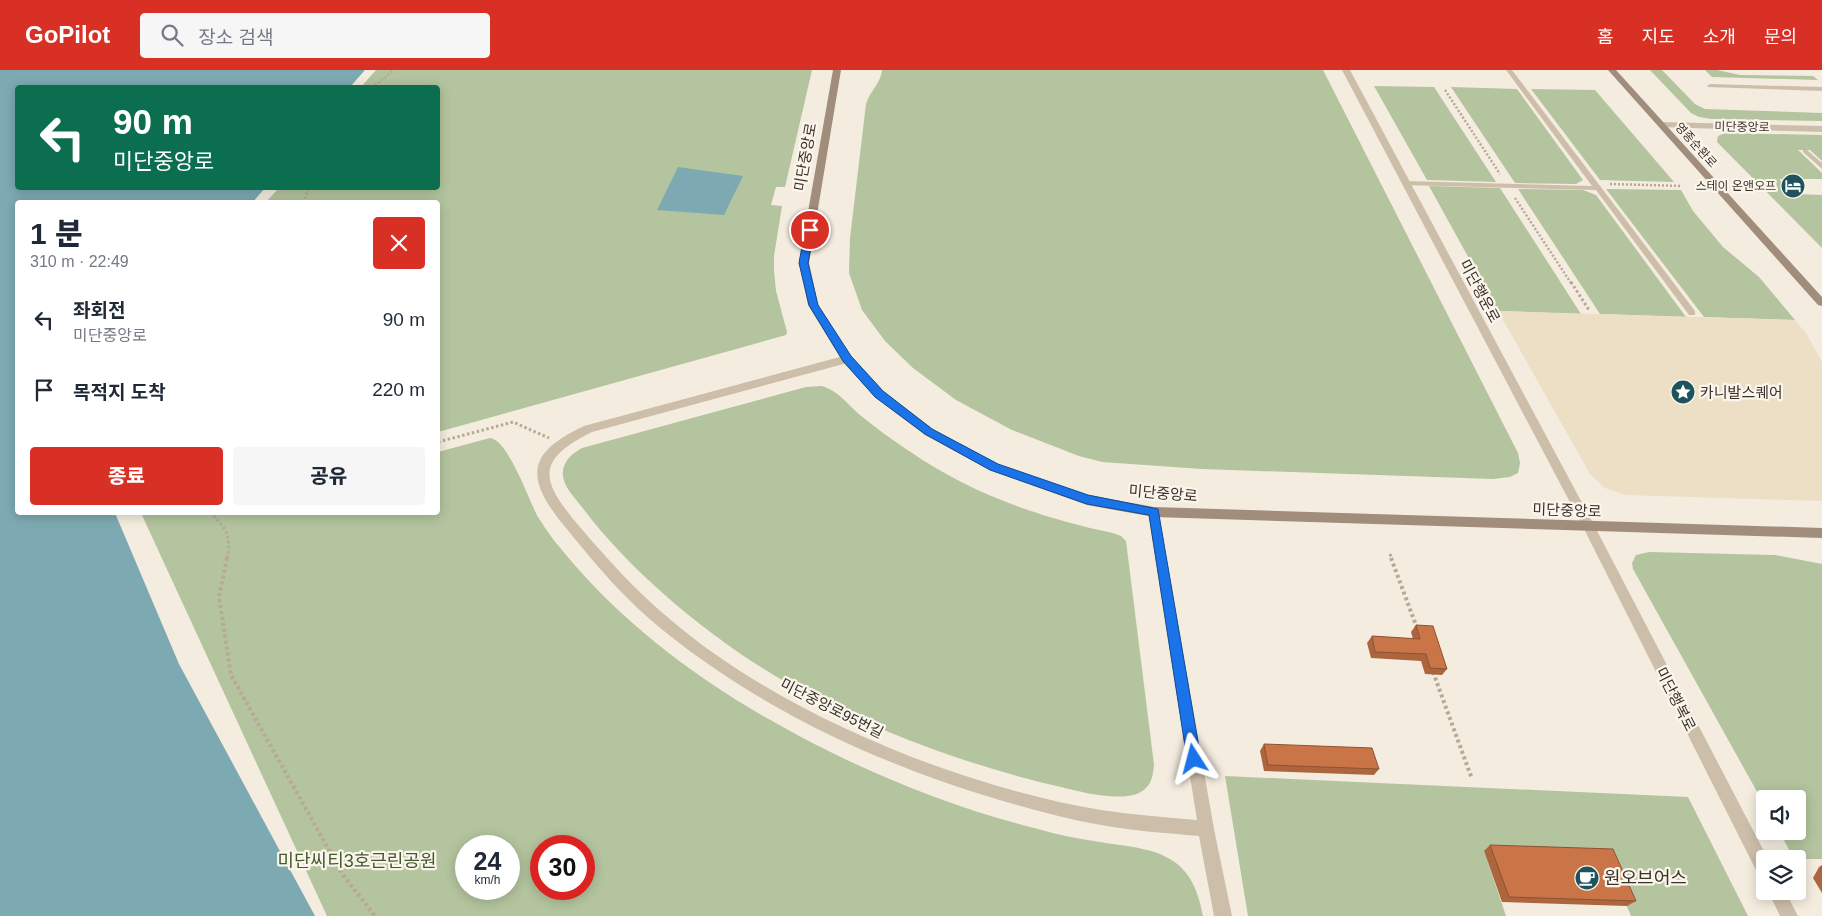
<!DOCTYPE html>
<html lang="ko">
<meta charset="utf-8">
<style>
body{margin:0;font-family:Helvetica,"Noto Sans KR",sans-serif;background:#f6f6f7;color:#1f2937;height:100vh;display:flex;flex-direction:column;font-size:19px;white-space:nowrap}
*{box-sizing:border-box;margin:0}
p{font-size:16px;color:#747a83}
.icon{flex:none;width:28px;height:28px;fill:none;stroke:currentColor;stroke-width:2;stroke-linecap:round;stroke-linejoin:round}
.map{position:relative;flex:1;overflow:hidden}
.sheet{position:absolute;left:15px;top:130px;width:425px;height:315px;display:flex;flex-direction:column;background:#fff;border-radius:5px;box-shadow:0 2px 12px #0003}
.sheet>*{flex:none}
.top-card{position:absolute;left:15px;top:15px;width:425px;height:105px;border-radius:5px;box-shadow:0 2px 12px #0003;background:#0b6e4f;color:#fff;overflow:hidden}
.buttons{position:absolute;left:1756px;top:720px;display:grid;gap:10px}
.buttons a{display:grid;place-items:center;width:50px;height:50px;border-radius:5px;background:#fff;box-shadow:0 2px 12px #0003;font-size:25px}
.speed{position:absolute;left:455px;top:765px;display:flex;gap:10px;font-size:25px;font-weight:700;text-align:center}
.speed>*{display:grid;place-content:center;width:65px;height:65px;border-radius:50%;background:#fff;box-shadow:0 2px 12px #0003;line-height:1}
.speed small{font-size:12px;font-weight:400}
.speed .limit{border:8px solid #d22;background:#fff;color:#111}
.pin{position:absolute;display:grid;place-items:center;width:42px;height:42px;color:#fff;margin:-21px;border:2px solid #fff;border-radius:50%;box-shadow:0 1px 5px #0007}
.me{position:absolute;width:55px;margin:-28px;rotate:351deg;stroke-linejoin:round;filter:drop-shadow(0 0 4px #0008)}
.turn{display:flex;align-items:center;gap:18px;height:105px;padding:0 15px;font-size:22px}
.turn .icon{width:65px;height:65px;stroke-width:2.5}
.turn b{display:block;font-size:35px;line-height:42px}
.round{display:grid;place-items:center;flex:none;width:52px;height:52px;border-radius:5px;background:#f6f6f7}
.overview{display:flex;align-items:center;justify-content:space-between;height:85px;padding:0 15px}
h1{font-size:30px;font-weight:800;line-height:38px}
.action{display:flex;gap:10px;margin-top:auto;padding:10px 15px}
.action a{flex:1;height:58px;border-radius:5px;background:#d93025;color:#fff;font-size:20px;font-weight:800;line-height:58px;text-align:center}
.action a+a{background:#f6f6f7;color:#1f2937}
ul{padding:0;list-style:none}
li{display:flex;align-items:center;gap:15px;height:70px;padding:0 15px}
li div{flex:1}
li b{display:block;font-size:19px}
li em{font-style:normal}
header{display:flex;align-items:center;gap:30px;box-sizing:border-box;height:70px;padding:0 25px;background:#d93025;color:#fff}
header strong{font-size:24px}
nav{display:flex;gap:28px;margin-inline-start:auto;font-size:18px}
.search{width:350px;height:45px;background:#f6f6f7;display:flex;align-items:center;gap:12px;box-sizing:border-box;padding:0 18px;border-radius:5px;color:#747a83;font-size:19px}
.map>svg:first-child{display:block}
</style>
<header>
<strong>GoPilot</strong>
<div class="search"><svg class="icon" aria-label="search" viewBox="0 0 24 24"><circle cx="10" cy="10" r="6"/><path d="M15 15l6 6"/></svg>장소 검색</div>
<nav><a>홈</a><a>지도</a><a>소개</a><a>문의</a></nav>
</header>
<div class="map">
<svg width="1822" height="846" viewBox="0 0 1822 846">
<rect width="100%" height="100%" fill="#f4ecdf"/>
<!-- green -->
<path fill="#b3c49e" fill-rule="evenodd" d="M376,0H812L785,117H776L771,135L782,136L774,186V201L776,221L787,262L786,265L438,362V132H266L279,118H438V18L361,17Z
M882,0H1323L1518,383L1520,393L1518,403L1510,407L1493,409L1202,399L1102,392L1079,386L1012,360L956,330L913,298L885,271L862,240L849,203L850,168L866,34C870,21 881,13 882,0Z
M1650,0H1662L1695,34L1705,39L1822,43V51L1712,49L1699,47L1691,43Z
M1705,0H1717L1740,5L1813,6L1818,10L1712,7Z
M1374,16L1434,17L1496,112L1427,110Z
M1451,17L1517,19L1583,110L1576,114L1515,113Z
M1531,19L1595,20L1674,112L1600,110Z
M1725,63L1822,65V91L1810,80H1798L1822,103V109H1779L1794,124L1822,125V178L1717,72L1718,66Z
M1429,116L1500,118L1581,244L1498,241Z
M1518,119L1583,120L1596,125L1686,247L1600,244Z
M1606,119L1681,120L1693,141L1723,177L1759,207L1795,250L1704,247Z
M821,316C838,320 847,334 860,345C876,358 892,370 909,381C970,423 1040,448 1113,463L1121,466L1126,471L1154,695C1153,707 1151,717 1139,723C1119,732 1081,722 1061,717C970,696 882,664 800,620C723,579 633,506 582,437C574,427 561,414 563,401C564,390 573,383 582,378L806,317Z
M490,368C508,369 529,431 538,447C545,458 553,470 562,480C627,560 712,620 803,668C877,707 957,739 1038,759C1059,765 1079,769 1100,772C1123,776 1150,777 1170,789C1191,801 1199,824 1203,846H327L141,443L438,442V382ZM466,776H509V819H466ZM541,776H584V819H541Z
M1649,482L1775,485L1822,494V789H1794L1779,761H1798V729H1765V736L1633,499L1632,493L1636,485Z
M1225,706L1688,727L1748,846H1631L1605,785L1484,781L1506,846H1248Z"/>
<!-- plaza -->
<path fill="#ecdfc6" d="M1498,241L1795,250L1806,263L1822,292V431L1626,425L1605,418L1590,404Z"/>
<!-- water -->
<path fill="#7daab2" d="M0,0H365L350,17L18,18V118H265L253,132H18V442L115,443L179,594L315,846H0Z
M678,97L743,106L724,145L657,140Z"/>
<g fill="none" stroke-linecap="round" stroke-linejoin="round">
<!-- path-far2 -->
<path stroke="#b8a895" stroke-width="2.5" stroke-dasharray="2 2" stroke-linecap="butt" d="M372,18L394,0
M1445,20L1500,104
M1610,114L1682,116
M1515,128L1571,213
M303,132L309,118"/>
<!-- path-far1 -->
<path stroke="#b8a895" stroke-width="3" stroke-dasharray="2.5 2.5" stroke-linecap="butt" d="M1571,212L1589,240
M438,372L513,352L549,368
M210,442C226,459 232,465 227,489
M1390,484L1392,489"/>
<!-- path -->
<path stroke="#b8a895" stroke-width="4" stroke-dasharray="3 3" stroke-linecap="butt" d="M227,488L219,527L231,605L343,805L375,846
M1391,488L1417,558
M1433,602L1472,709"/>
<!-- lane -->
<path fill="#cdbeaa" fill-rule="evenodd" d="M1506,0H1512L1695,241V245H1689L1596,120L1403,115L1402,113L1406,111L1592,116Z
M1710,14L1822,17V21L1708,17L1707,16Z
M1803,80H1807L1822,93V99L1803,82Z"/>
<!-- street -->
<path fill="#cdbeaa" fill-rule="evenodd" d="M1342,0H1350L1595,457L1768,789H1765V808L1759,806L1583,457Z
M1662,52L1822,56V62L1659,57L1658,55Z
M847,285L851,286L853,289L851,292L592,362C533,391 542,412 579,456C608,490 637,522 672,551C783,645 958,716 1101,740C1133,745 1165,747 1197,750L1148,442L1150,439H1158L1214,759L1232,846H1214L1199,766C1166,763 1133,761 1101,755C1060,748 1019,736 980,724C866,688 757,636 664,561C626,531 596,495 566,458C526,410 524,384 584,356Z
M1768,821H1785L1798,846H1780Z"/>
<!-- secondary -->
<path fill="#a08d7c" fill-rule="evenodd" d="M833,0H841L809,193L818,235L851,286L883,321L933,359L998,394L1088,425L1154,437L1822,458V468L1154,447L1087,435L990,400L925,365L875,327L843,292L808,235L799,193Z
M1608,0H1616L1822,227V236L1818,235Z"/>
</g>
<!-- wall -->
<path fill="#ad653e" d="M1416,555L1447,599L1442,605L1425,604L1421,591L1371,588L1367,573L1372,566L1413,569L1411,562Z
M1264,674L1379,699L1374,705L1264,701L1260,681Z
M1490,775L1636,831L1627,836L1502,832L1484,781Z
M1822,795V823L1813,808L1819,797Z"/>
<!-- building -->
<path fill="#c97548" stroke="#8d5232" d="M1416,555L1433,556L1447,599L1430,598L1426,584L1375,582L1372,566L1420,569Z
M1264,674L1372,678L1379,699L1268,695Z
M1490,775L1613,779L1636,831L1509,827Z"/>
<!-- route -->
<path fill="#1a73e8" stroke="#114b97" d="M810,157L814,160L808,193L818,235L851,286L883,321L932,359L998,394L1088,425L1158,439L1201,689L1199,693L1194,695L1189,693L1187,689L1149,445L1087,434L990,400L925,364L875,327L843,291L809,235L799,193L805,160Z"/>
<!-- icons -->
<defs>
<symbol id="hotel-disc" viewBox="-11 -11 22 22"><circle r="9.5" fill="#1e525d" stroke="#fbf6ec"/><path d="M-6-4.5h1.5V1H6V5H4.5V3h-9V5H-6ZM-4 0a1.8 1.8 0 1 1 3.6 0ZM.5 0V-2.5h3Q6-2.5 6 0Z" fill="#fff"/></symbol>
<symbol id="sight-disc" viewBox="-11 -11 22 22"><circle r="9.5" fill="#1e525d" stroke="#fbf6ec"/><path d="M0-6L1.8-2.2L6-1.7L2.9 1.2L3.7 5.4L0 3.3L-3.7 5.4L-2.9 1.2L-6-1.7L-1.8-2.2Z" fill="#fff"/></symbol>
<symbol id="cafe-disc" viewBox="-11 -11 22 22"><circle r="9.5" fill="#1e525d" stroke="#fbf6ec"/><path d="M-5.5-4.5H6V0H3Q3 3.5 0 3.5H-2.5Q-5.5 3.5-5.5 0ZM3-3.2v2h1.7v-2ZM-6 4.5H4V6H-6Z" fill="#fff"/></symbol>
</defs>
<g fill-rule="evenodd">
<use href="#hotel-disc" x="1779" y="102" width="28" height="28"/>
<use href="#sight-disc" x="1669" y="308" width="28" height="28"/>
<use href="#cafe-disc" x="1573" y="794" width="28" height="28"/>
</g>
<g text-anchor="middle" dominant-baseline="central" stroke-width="4.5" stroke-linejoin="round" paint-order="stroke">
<!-- far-street labels -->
<g font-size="12" fill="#3a312a" stroke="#fbf6ec">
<text transform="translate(1742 57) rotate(1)">미단중앙로</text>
<text transform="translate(1696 75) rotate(48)">영종순환로</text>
</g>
<!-- far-poi labels -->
<g font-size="12" fill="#3a312a" stroke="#fbf6ec" text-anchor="end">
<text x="1776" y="116">스테이 온앤오프</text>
</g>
<!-- street labels -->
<g font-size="15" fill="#3a312a" stroke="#fbf6ec">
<text transform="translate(805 87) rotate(-80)">미단중앙로</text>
<text transform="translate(1480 221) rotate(62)">미단행운로</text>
<text transform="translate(1163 423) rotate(5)">미단중앙로</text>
<text transform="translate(1567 440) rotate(2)">미단중앙로</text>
<text transform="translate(1676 629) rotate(63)">미단행복로</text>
<text transform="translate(832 638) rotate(27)">미단중앙로95번길</text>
</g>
<!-- poi labels -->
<g font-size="15" fill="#3a312a" stroke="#fbf6ec" text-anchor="start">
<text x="1700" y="322">카니발스퀘어</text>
</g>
<!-- near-park labels -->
<g font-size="18" fill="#44592d" stroke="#fbf6ec">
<text x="357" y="791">미단씨티3호근린공원</text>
</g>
<!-- near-poi labels -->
<g font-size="18" fill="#3a312a" stroke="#fbf6ec" text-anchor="start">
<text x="1604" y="808">원오브어스</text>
</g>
</g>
</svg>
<div class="buttons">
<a><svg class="icon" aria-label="sound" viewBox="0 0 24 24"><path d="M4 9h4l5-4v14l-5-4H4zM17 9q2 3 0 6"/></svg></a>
<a><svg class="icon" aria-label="layers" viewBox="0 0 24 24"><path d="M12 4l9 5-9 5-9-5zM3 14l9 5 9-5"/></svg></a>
</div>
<div class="speed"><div>24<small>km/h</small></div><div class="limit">30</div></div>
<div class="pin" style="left:810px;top:160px;background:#d93025"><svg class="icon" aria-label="arrive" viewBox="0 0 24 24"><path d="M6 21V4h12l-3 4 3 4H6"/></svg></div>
<svg class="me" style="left:1194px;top:689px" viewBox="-20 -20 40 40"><path d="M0-17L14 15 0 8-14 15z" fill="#1a73e8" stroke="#fff" stroke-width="4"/></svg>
<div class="top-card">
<div class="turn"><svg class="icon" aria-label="left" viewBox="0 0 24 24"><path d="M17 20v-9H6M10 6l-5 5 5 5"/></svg><div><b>90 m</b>미단중앙로</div></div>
</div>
<section class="sheet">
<div class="overview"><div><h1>1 분</h1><p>310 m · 22:49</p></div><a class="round" style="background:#d93025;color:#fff"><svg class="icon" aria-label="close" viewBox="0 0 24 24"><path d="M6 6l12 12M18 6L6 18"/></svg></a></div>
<ul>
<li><svg class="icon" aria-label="left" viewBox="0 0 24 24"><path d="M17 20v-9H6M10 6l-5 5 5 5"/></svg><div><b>좌회전</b><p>미단중앙로</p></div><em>90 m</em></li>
<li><svg class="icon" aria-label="arrive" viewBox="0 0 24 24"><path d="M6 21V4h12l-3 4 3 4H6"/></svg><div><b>목적지 도착</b></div><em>220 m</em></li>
</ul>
<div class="action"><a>종료</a><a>공유</a></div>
</section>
</div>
